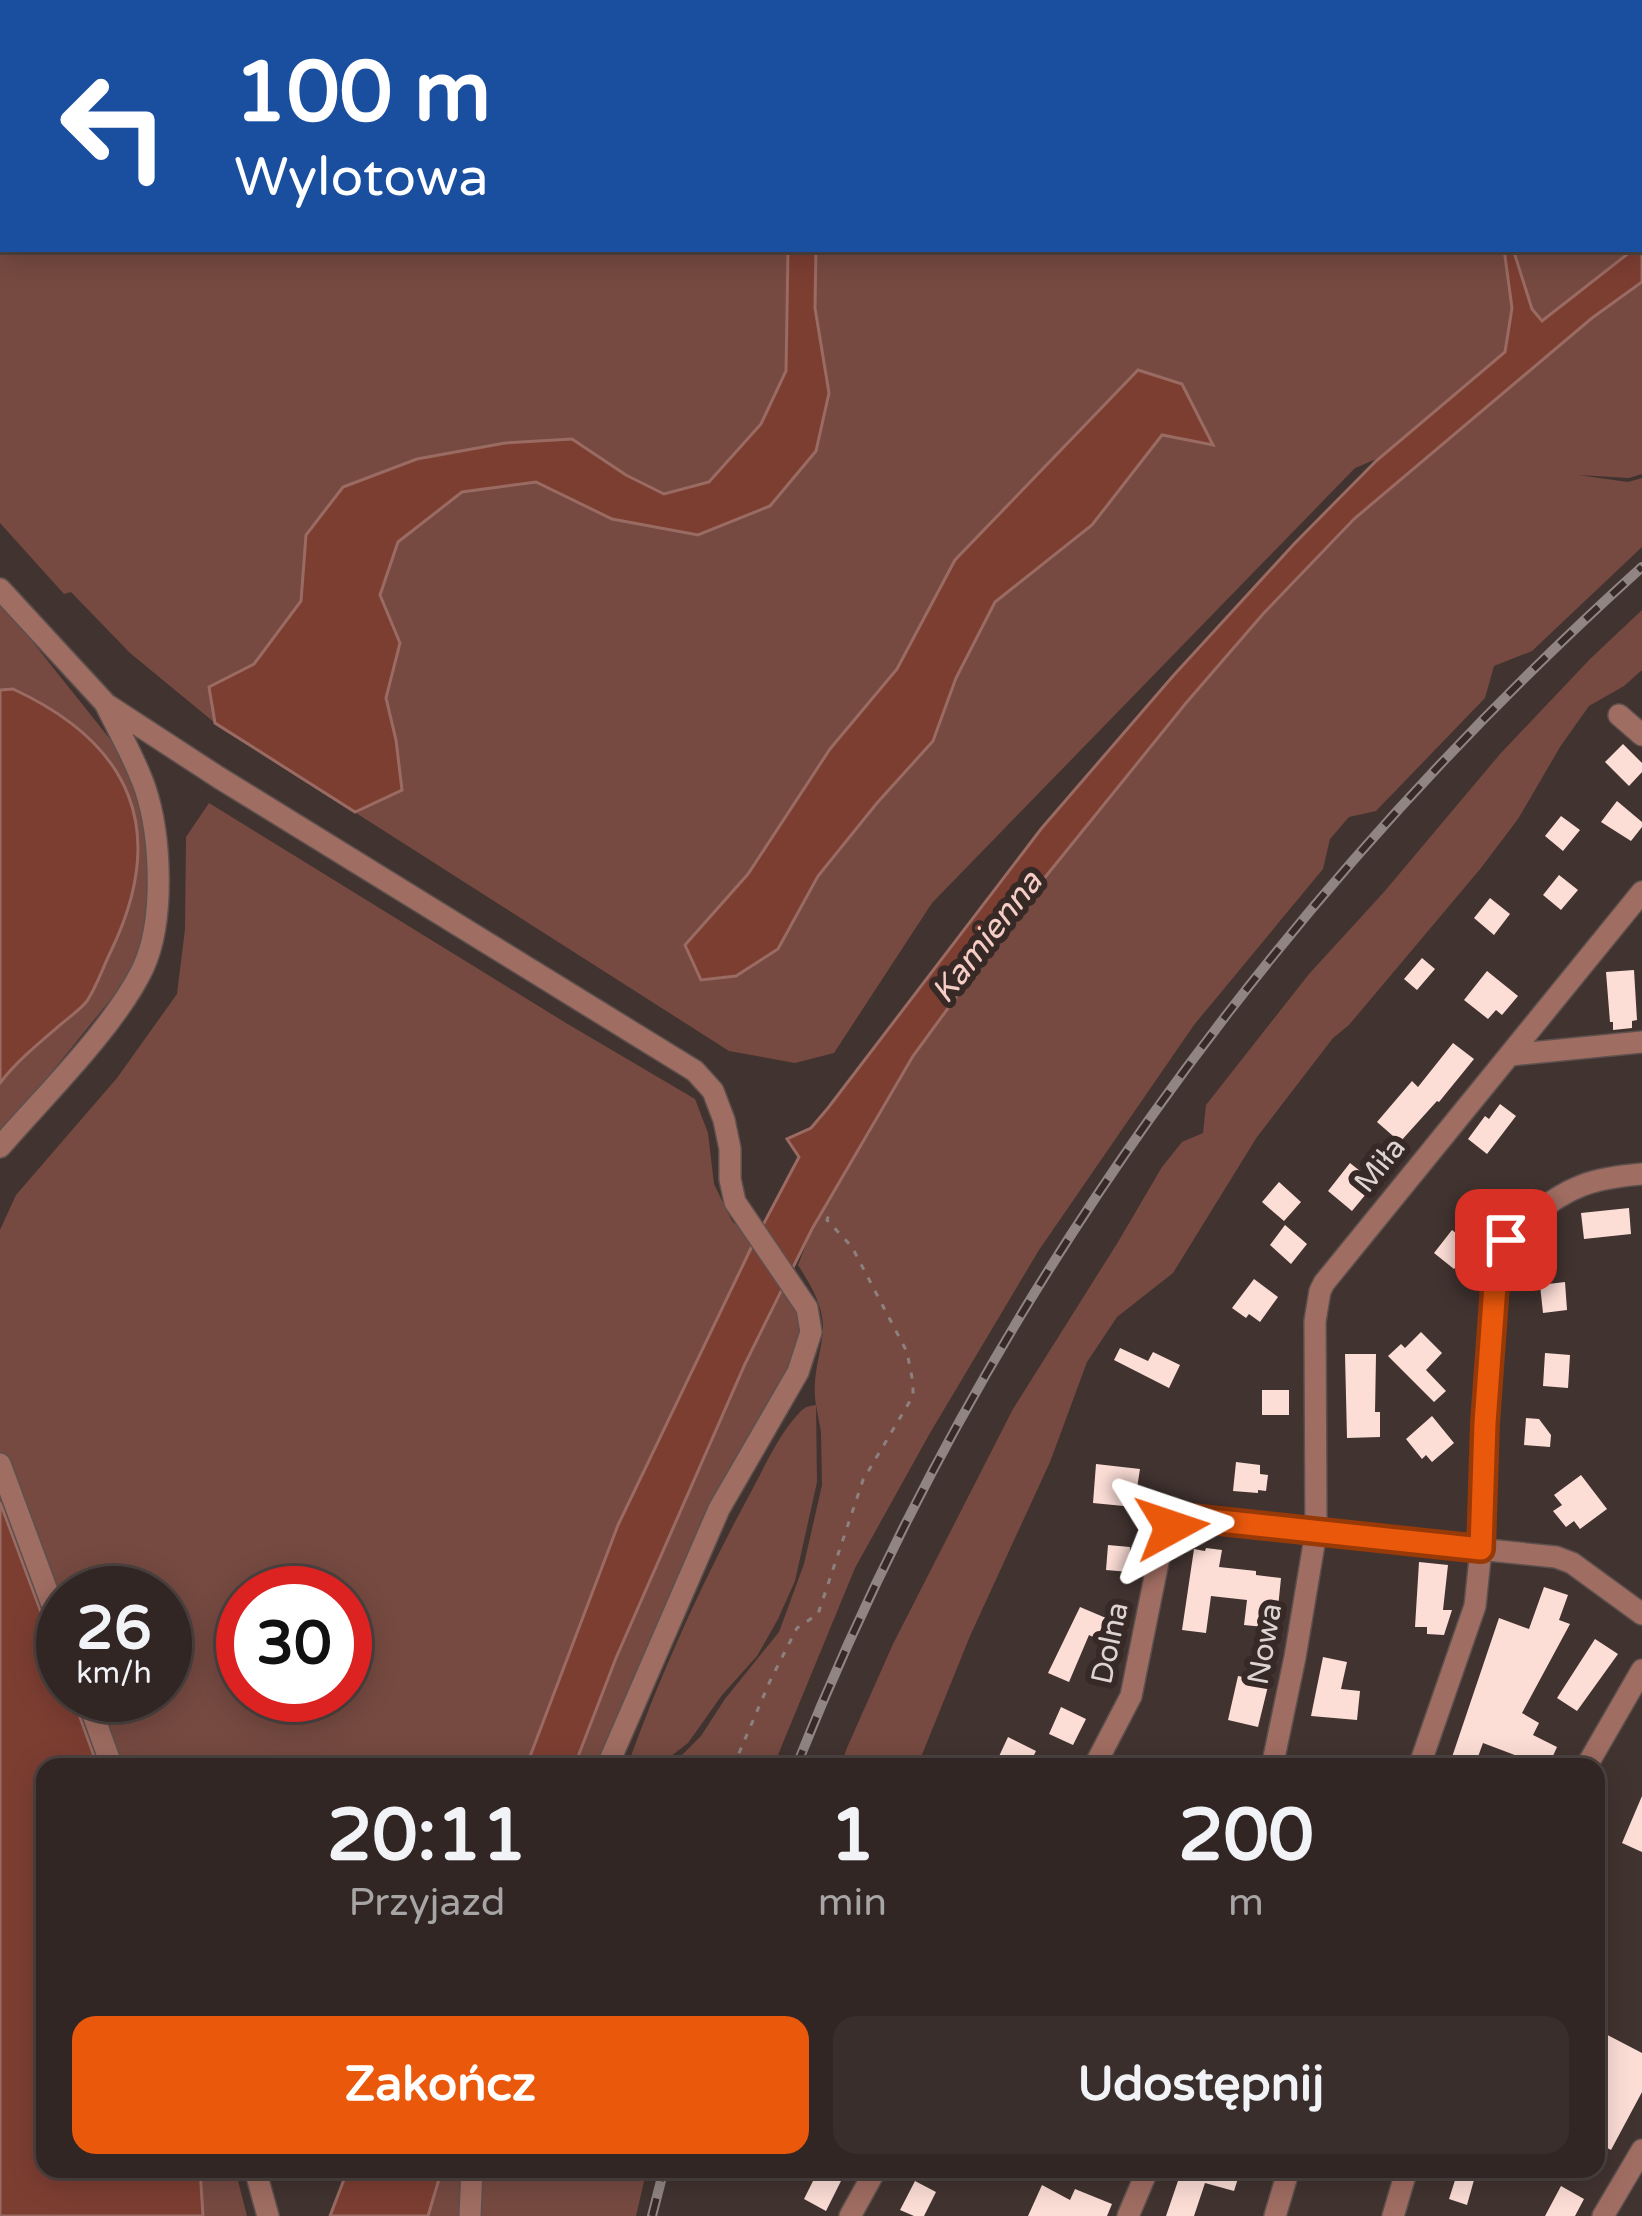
<!DOCTYPE html>
<html lang="pl">
<meta charset="utf-8">
<style>
body{margin:0;font-family:"Varela Round",sans-serif;background:#392e2c;color:#f1f3f6;height:100vh;display:flex;flex-direction:column;font-size:45px;white-space:nowrap}
*{box-sizing:border-box;margin:0}
p{font-size:39px;color:#a8a5a6}
.icon{flex:none;width:66px;height:66px;fill:none;stroke:currentColor;stroke-width:2;stroke-linecap:round;stroke-linejoin:round}
.map{position:relative;flex:1;overflow:hidden}
.side{position:absolute;left:36px;top:1758px;width:1569px;height:420px;display:flex;flex-direction:column;background:#312624;border-radius:24px;box-shadow:0 6px 30px #0003,0 0 0 3px #4c4341}
.side>*{flex:none}
.banner{position:absolute;left:0px;top:0px;width:1644px;height:252px;box-shadow:0 6px 30px #0003,0 0 0 3px #4c4341;background:#1a4fa0;color:#fff;overflow:hidden}
.speed{position:absolute;left:36px;top:1566px;display:flex;gap:24px;font-size:60px;font-weight:700;text-align:center}
.speed>*{display:grid;place-content:center;width:156px;height:156px;border-radius:50%;background:#312624;box-shadow:0 6px 30px #0003,0 0 0 3px #4c4341;line-height:1}
.speed small{font-size:30px;font-weight:400}
.speed .limit{border:18px solid #d22;background:#fff;color:#111}
.pin{position:absolute;display:grid;place-items:center;width:102px;height:102px;color:#fff;margin:-51px;border-radius:24px;box-shadow:0 6px 18px #0006}
.me{position:absolute;width:132px;margin:-66px;rotate:85deg;stroke-linejoin:round;filter:drop-shadow(0 0 9px #0008)}
.turn{display:flex;align-items:center;gap:42px;height:252px;padding:0 36px;font-size:54px}
.turn .icon{width:156px;height:156px;stroke-width:2.5}
.turn b{display:block;font-size:84px;line-height:102px}
.eta{display:flex;justify-content:space-evenly;align-items:center;height:204px;text-align:center}
.eta b{font-size:72px;font-weight:700;line-height:84px}
.button{display:flex;gap:24px;margin-top:auto;padding:24px 36px}
.button a{flex:1;height:138px;border-radius:24px;background:#ea580c;color:#fff;font-size:48px;font-weight:700;line-height:138px;text-align:center}
.button a+a{background:#392e2c;color:#f1f3f6}
.map>svg:first-child{display:block}
</style>
<div class="map">
<svg width="1642" height="2216" viewBox="0 0 1642 2216">
<rect width="100%" height="100%" fill="#413330"/>
<!-- green -->
<path fill="#764a41" fill-rule="evenodd" d="M0,0H1642V474L1629,478L1578,475L1628,482L1642,478V547L1532,651L1494,666L1485,698L1376,811L1349,817L1330,839L1323,869L1194,1025L1039,1250L930,1433L855,1568L773,1767H670L701,1736L725,1699L779,1632L804,1564L822,1485L821,1432L816,1405L817,1482L795,1581L778,1619L757,1656L722,1695L688,1743L657,1767H627C661,1672 704,1578 752,1490C766,1464 779,1434 800,1412C807,1406 806,1407 816,1405C811,1374 822,1355 823,1327C823,1305 810,1284 798,1265L812,1229L913,1056L1034,891L1186,703L1263,614L1354,519L1465,422L1355,468L932,903L834,1053L795,1063L729,1051L215,723L130,653L71,592L64,594L0,523ZM3,3H1641V249H3Z
M0,601L149,788L145,957L0,1136Z
M1642,610V670L1624,686L1589,706L1560,747L1518,819L1481,868L1349,1025L1333,1038L1257,1137L1173,1273L1117,1317L1087,1362L1050,1462L970,1636L917,1767H841L846,1750L893,1644L1013,1409L1118,1242L1162,1167L1182,1142L1203,1133L1206,1105L1309,974L1384,892L1500,754L1590,659Z
M209,803L566,1023L695,1099L708,1133L714,1184L732,1221L754,1242L618,1525L527,1767H45L0,1755V1230L16,1195L117,1078L177,994L185,929L186,837ZM63,1593H165V1695H63ZM243,1593H345V1695H243Z
M782,1293H793L802,1327L798,1350L599,1767H574C636,1606 702,1446 782,1293Z
M200,2169H235L247,2216H203Z
M442,2169H647L636,2216H428Z"/>
<!-- water -->
<path fill="#7d3e32" stroke="#9a6b62" stroke-width="3" d="M1642,243V282L1592,318L1354,519L1263,614L1186,703L1034,891L913,1056L812,1229L745,1364L616,1658L574,1767H526L618,1525L754,1242L799,1157L787,1139L811,1128L828,1108L1041,829L1173,676L1294,544L1376,461L1505,352L1512,308L1504,249H1513L1532,309L1542,321L1634,249H1641Z
M788,249H816L815,308L829,393L816,451L770,506L698,535L612,519L536,482L462,492L398,542L380,595L400,643L386,698L396,740L402,790L355,812L215,723L209,687L254,664L301,601L306,535L343,487L417,459L505,443L572,439L626,475L664,494L709,482L761,424L786,371Z
M1138,370L1182,384L1213,445L1162,435L1092,525L995,602L956,678L933,741L877,803L818,876L778,949L736,976L701,980L685,945L748,874L830,749L897,669L955,560Z
M13,689C132,744 169,831 111,951C103,967 97,986 87,1001C80,1010 68,1018 60,1025C39,1043 17,1061 0,1083V690Z
M0,1502L63,1671V1695H72L98,1767H45V2169H200L203,2216H0Z
M348,2169H442L428,2216H330Z"/>
<g fill="none" stroke-linecap="round" stroke-linejoin="round">
<!-- stream -->
<path stroke="#9a6b62" stroke-width="6" d="M1407,0L1409,3"/>
</g>
<!-- building -->
<path fill="#fdded7" d="M1623,744L1642,763V772L1629,786L1605,762Z
M1617,801L1642,822V827L1631,841L1601,822Z
M1561,816L1580,830L1563,851L1545,836Z
M1559,875L1578,890L1561,910L1543,895Z
M1490,898L1510,914L1494,935L1474,918Z
M1422,958L1435,969L1417,990L1404,979Z
M1634,970L1637,1020L1632,1021V1028L1613,1030V1022H1610L1606,972Z
M1487,971L1518,996L1502,1015L1496,1010L1488,1019L1464,1000Z
M1453,1043L1474,1059L1439,1102L1437,1101L1400,1142L1377,1122L1412,1081L1418,1087Z
M1500,1104L1516,1116L1487,1154L1468,1139L1485,1116L1489,1119Z
M1350,1163L1375,1183L1352,1211L1328,1191Z
M1279,1182L1301,1202L1284,1221L1262,1202Z
M1629,1208L1631,1234L1584,1239L1581,1213Z
M1285,1225L1307,1244L1291,1264L1270,1245Z
M1452,1230L1473,1246L1454,1269L1434,1253Z
M1254,1279L1278,1297L1260,1322L1249,1314L1246,1318L1232,1308Z
M1565,1282L1567,1310L1543,1313L1540,1285Z
M1421,1332L1442,1353L1426,1370L1446,1391L1434,1402L1388,1356L1401,1344L1405,1348Z
M1120,1348L1148,1361L1153,1352L1180,1365L1169,1388L1114,1360Z
M1545,1353L1570,1355L1568,1388L1543,1386Z
M1345,1354H1376L1375,1412H1380V1437L1347,1438Z
M1262,1390H1289V1415H1262Z
M1432,1416L1454,1443L1432,1462L1426,1455L1422,1459L1406,1439Z
M1526,1418L1539,1419L1551,1435L1550,1447L1524,1445Z
M1236,1462L1260,1465V1474L1268,1475L1266,1491L1258,1490V1493L1233,1491Z
M1096,1464L1140,1469L1134,1507L1093,1503Z
M1581,1475L1607,1509L1580,1529L1574,1521L1566,1527L1553,1511L1562,1505L1554,1495Z
M1108,1545L1130,1547L1129,1572L1106,1570Z
M1206,1548L1222,1550L1219,1567L1256,1571V1575L1281,1578L1276,1628L1244,1625L1247,1600L1211,1596L1206,1633L1182,1630L1194,1549L1205,1551Z
M1419,1562L1448,1565L1443,1610H1452L1444,1635L1427,1634V1627H1415Z
M1544,1587L1568,1595L1559,1620L1570,1624L1522,1713L1539,1723L1533,1735L1557,1747L1548,1767H1514L1520,1757L1483,1743L1475,1765L1452,1757L1499,1618L1529,1629Z
M1080,1607L1106,1618L1097,1639L1089,1635L1069,1682L1048,1673Z
M1595,1639L1618,1654L1577,1711L1557,1698Z
M1323,1657L1347,1662L1341,1689L1360,1691L1357,1720L1311,1716Z
M1238,1676L1269,1682L1258,1727L1228,1720Z
M1061,1707L1086,1719L1073,1745L1049,1734Z
M1008,1737L1036,1751L1028,1767H994Z
M1642,1796V1852L1622,1843Z
M1596,2029L1642,2053V2092L1611,2150L1596,2142Z
M819,2169H847L826,2211L804,2199Z
M1174,2169H1241L1234,2191L1205,2183L1194,2216H1166L1180,2175L1174,2173Z
M1457,2174L1474,2180L1467,2205L1449,2199Z
M915,2181L936,2192L924,2216H914L900,2210Z
M1042,2185L1070,2200L1075,2189L1112,2204L1107,2216H1028Z
M1561,2186L1584,2199L1575,2216H1545Z"/>
<g fill="none" stroke-linecap="round" stroke-linejoin="round">
<defs>
<path id="street" d="M0,589L106,704L218,777L695,1071L713,1091L724,1120L730,1149V1179L735,1202L807,1308L811,1332L798,1372L719,1509L607,1767
M1619,715L1642,735
M1510,1055L1642,1042
M0,1147C44,1096 115,1027 143,968C165,921 161,836 145,788C135,759 119,732 106,705
M0,1464L63,1634
M86,1695L112,1767
M1094,1767L1131,1696L1161,1547L1172,1527L1186,1519L1556,1557L1572,1563L1642,1614
M1272,1767L1295,1657L1316,1532L1315,1321L1320,1291L1324,1283L1642,892
M1419,1767L1475,1606L1481,1549L1485,1423L1499,1254C1507,1239 1517,1229 1530,1218C1568,1186 1593,1178 1642,1174
M1586,1767L1642,1670
M255,2169L268,2216
M470,2216L472,2169
M850,2216L876,2169
M1128,2216L1148,2169
M1275,2216L1289,2169
M1393,2216L1407,2169
M1603,2216L1642,2150"/>
</defs>
<!-- street casing -->
<use href="#street" stroke="#5d504d" stroke-width="24"/>
<!-- path -->
<path stroke="#8c817e" stroke-width="3" stroke-dasharray="6 9" stroke-linecap="butt" d="M733,1767L770,1681L797,1628L818,1614L863,1480L913,1396V1383L907,1352L852,1247L827,1220L830,1212"/>
<!-- street -->
<use href="#street" stroke="#a06d62" stroke-width="21"/>
<defs>
<path id="rail" d="M796,1767C980,1305 1274,899 1642,567
M652,2216L664,2169"/>
</defs>
<!-- rail casing -->
<use href="#rail" stroke="#918583" stroke-width="10"/>
<!-- rail -->
<use href="#rail" stroke="#372926" stroke-width="6" stroke-dasharray="18" stroke-linecap="butt"/>
</g>
<g fill="none" stroke-linecap="round" stroke-linejoin="round">
<defs>
<path id="route" d="M1172,1527L1192,1518L1481,1549L1485,1423L1496,1272L1499,1254L1506,1240"/>
</defs>
<!-- route casing -->
<use href="#route" stroke="#983908" stroke-width="30"/>
<!-- route -->
<use href="#route" stroke="#ea580c" stroke-width="21"/>
</g>
<g text-anchor="middle" dominant-baseline="central" stroke-width="12" stroke-linejoin="round" paint-order="stroke">
<!-- street labels -->
<g font-size="30" fill="#ddd4d2" stroke="#372926">
<text transform="translate(1380 1165) rotate(-51)">Miła</text>
<text transform="translate(1110 1643) rotate(-78)">Dolna</text>
<text transform="translate(1265 1644) rotate(-80)">Nowa</text>
</g>
<!-- water labels -->
<g font-size="33" font-style="italic" fill="#f6cdc4" stroke="#372926">
<text transform="translate(987 937) rotate(-52)">Kamienna</text>
</g>
</g>
</svg>
<div class="speed"><div>26<small>km/h</small></div><div class="limit">30</div></div>
<div class="pin" style="left:1506px;top:1240px;background:#d93025"><svg class="icon" aria-label="arrive" viewBox="0 0 24 24"><path d="M6 21V4h12l-3 4 3 4H6"/></svg></div>
<svg class="me" style="left:1172px;top:1527px" viewBox="-20 -20 40 40"><path d="M0-17L14 15 0 8-14 15z" fill="#ea580c" stroke="#fff" stroke-width="4"/></svg>
<div class="banner">
<div class="turn"><svg class="icon" aria-label="left" viewBox="0 0 24 24"><path d="M17 20v-9H6M10 6l-5 5 5 5"/></svg><div><b>100 m</b>Wylotowa</div></div>
</div>
<section class="side">
<div class="eta">
<div><b>20:11</b><p>Przyjazd</p></div>
<div><b>1</b><p>min</p></div>
<div><b>200</b><p>m</p></div>
</div>
<div class="button"><a>Zakończ</a><a>Udostępnij</a></div>
</section>
</div>
